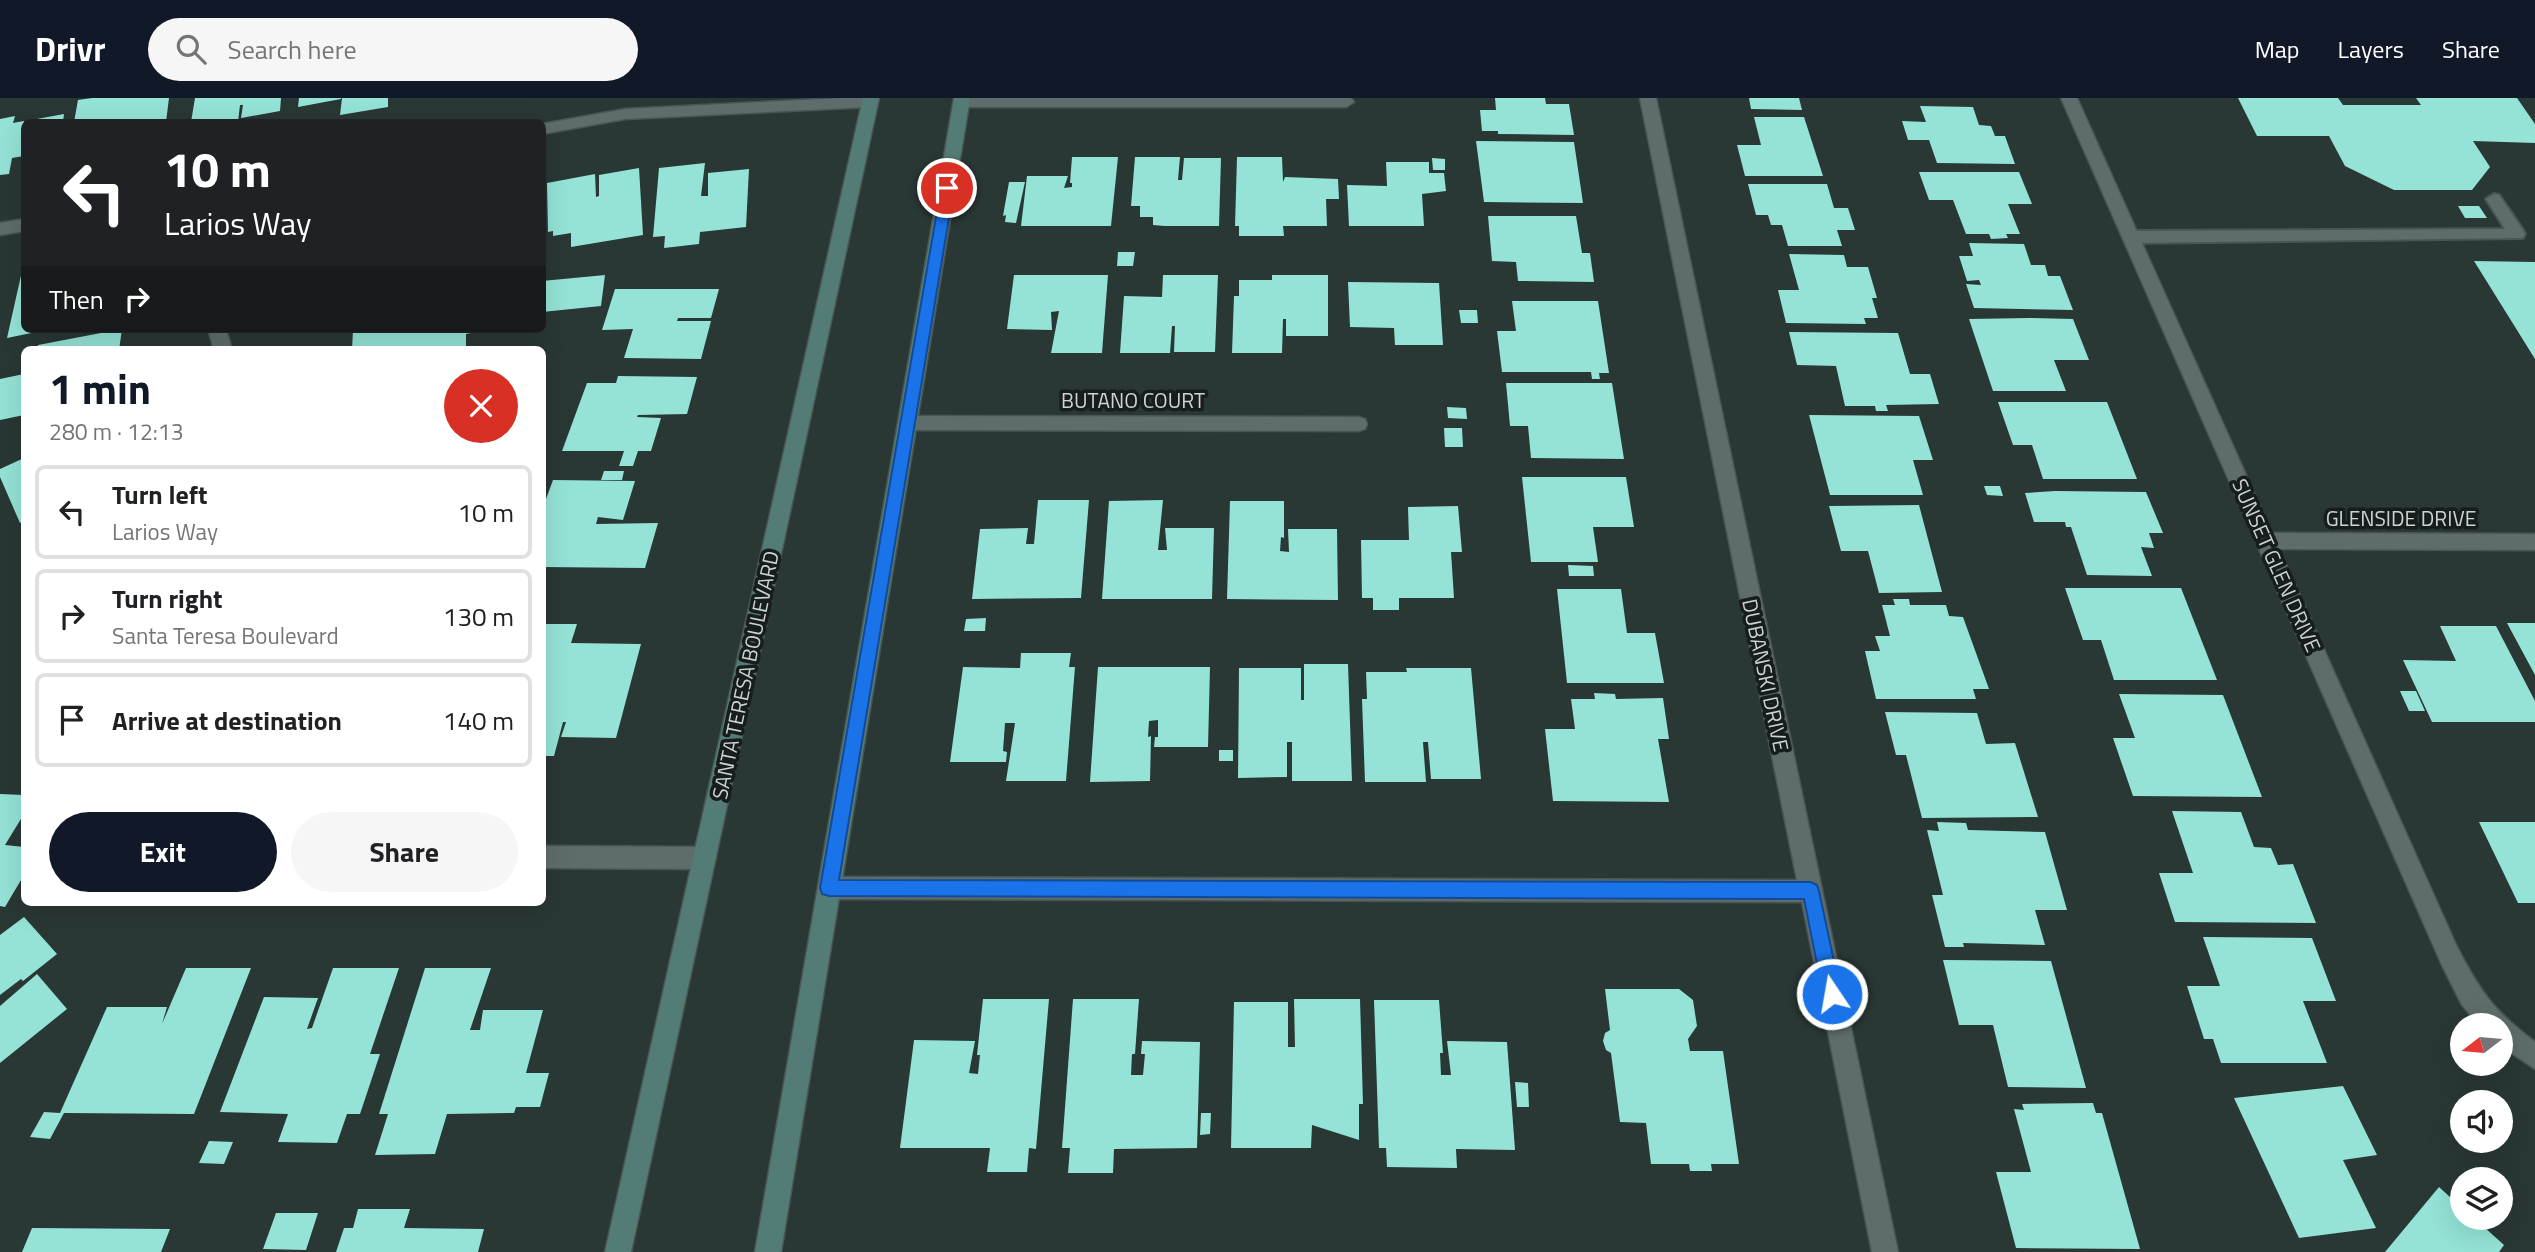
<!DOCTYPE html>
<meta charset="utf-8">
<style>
body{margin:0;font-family:"Titillium Web",sans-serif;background:#f6f6f6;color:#202124;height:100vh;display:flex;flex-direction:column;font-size:26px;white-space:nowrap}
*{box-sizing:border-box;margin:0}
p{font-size:23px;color:#757577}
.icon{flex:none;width:38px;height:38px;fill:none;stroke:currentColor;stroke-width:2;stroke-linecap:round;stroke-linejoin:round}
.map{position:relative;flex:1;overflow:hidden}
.sheet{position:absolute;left:21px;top:248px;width:525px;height:560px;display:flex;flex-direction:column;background:#fff;border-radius:10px;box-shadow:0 7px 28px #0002}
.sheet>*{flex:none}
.guide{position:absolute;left:21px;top:21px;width:525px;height:214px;border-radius:10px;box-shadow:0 7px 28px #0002;background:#202124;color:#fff;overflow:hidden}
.needle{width:46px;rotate:254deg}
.buttons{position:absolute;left:2450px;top:915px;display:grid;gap:14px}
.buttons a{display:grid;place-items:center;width:63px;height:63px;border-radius:50%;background:#fff;box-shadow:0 7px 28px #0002;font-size:35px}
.pin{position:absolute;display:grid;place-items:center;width:60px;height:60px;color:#fff;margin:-30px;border:4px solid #fff;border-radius:50%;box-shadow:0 2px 7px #0007}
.me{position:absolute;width:77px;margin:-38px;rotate:348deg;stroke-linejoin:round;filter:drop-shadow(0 0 5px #0008)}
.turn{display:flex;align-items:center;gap:24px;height:147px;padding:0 28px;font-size:32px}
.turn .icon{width:91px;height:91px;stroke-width:2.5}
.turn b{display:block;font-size:49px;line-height:60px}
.then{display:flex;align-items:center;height:66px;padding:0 28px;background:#0003;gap:14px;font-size:26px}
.round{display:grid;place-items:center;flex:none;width:74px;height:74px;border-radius:37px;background:#f6f6f6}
.summary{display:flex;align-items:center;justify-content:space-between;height:119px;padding:0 28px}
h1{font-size:42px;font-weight:700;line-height:52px;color:#111827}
.button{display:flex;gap:14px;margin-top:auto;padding:14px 28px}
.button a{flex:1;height:80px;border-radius:42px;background:#111827;color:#fff;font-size:28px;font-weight:700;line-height:80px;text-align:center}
.button a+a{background:#f6f6f6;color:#202124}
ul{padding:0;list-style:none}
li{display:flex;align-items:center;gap:21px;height:94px;margin:0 14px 10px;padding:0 14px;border:4px solid #e0e0e0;border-radius:10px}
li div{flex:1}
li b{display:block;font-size:26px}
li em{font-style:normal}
header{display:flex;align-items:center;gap:42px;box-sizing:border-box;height:98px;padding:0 35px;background:#111827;color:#fff}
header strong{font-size:33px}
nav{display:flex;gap:38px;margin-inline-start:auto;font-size:24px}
.search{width:490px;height:63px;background:#f6f6f6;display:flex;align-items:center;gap:18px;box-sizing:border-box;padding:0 24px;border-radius:38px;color:#757577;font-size:26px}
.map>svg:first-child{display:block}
</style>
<header>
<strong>Drivr</strong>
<div class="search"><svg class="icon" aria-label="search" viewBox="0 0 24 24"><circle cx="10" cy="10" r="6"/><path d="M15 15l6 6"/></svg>Search here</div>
<nav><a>Map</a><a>Layers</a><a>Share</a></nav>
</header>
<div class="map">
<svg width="2535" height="1154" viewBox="0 0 2535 1154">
<rect width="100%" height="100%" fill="#293735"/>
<!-- building -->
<path fill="#94e3d6" d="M92,0H169L166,24H74L78,2Z
M195,0H281L280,13L241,20L243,7H240L238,24H191Z
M299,0H341V1L298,9Z
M342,0H388V9L340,17Z
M1495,0H1545L1546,6H1569L1574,37L1498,36V33H1482L1480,12H1496Z
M1749,0H1799L1802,12L1751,11Z
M2238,0H2338L2343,7H2421L2416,0H2517L2535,26V45L2473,43L2490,69L2472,92H2394L2345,68L2329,38H2257Z
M1920,8L1973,9L1979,27L1991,28L1995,38H2005L2015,66L1937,65L1929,42H1908L1902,23L1926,24Z
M64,16L63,24H26V23Z
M15,18L13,25L24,23V58L12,60L9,76L0,77V21Z
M1754,19H1804L1823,78H1745L1737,47H1761Z
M1476,43L1574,44L1583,105L1484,104Z
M1072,59H1118L1111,128H1021L1027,78H1068L1064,90L1072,89V85H1070Z
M1135,59H1180L1178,82H1182L1184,60H1221L1219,128H1165L1153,127V119H1140V108H1131Z
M1237,59H1282L1283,84L1285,79L1338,81L1339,101H1326L1327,128H1283L1284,138H1239V128H1235Z
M1432,60L1445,61V72H1433Z
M1386,64H1429V75H1444L1446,93L1422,96L1424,128H1349L1347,87L1387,88Z
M705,65L701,98H708V75L749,71L746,129L700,134L699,146L664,150L665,138L653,139L659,70Z
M639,70L643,137L571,149V135L553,138V133L548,134L547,85L595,76L596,99L599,98V77Z
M1919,74H2019L2032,106H2008L2020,136H2006L2008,140L1991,141L1989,136H1966L1953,102H1929Z
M1009,84H1025L1016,125L1005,124L1006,117L1003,118Z
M1748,86H1827L1834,110H1848L1855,132H1837L1842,148H1788L1782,127H1771L1768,117H1756Z
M2458,108H2479L2487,120H2465Z
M1488,118H1576L1582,155H1590L1594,184L1518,183L1516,164L1492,163Z
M1969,145L2024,146L2031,167H2045L2048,178H2060L2073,212L1974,210L1966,186L1981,187L1979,182L1967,183L1959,158H1973Z
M1118,154H1135L1133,168H1117Z
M1789,156L1844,157L1847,169H1868L1877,200H1872L1878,220H1864L1866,226L1786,225L1778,192H1799Z
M2474,163L2535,164V261Z
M22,173H24V231L46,232L7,240Z
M605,177L601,208L542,214V183Z
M1014,177H1108L1102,255H1051L1059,213L1051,214L1052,232L1007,231Z
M1163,177H1218L1215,254H1174L1175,228H1172L1170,255H1120L1124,198L1162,199Z
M1272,177H1328V238H1286V221H1283L1282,255H1232L1234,198H1239V182H1272Z
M1348,184L1439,185L1443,247H1395L1394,230L1350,229Z
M615,191H719L711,220H678L677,223H711L701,261L624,260L633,231L602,232Z
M1512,203H1598L1609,275H1599L1600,281H1592L1591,274H1502L1497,233H1516Z
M1459,212H1477L1478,225H1461Z
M2029,220L2073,221L2089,262H2054L2066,293H1993L1969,221Z
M122,231L119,252H37L38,247Z
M360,231H485V232L466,236V252H352L353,232Z
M1789,234L1898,235L1910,276H1930L1939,306L1886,307L1888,313H1876L1875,308H1845L1836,268L1797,267Z
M24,276V317L0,322V281Z
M618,278L697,279L687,316L638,317L637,319L661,320L651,353H638L633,368H619L624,353H562L587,285H616Z
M1506,285H1612L1624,361L1531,360L1528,328H1510Z
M1998,304H2107L2137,381H2043L2032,347H2013Z
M1447,309L1466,310L1467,321L1448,320Z
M1809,317L1919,318L1933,362H1913L1923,397H1830Z
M1444,330H1462L1463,349H1445Z
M24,360V423L20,425L0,379V371Z
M604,373H624L622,382H601Z
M1522,379H1626L1634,429H1593L1598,464H1531Z
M553,382L635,383L623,422L598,419L596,426L658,425L645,470L542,469V412Z
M1984,388H2000L2003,398L1987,397Z
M2055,393L2146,394L2163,435H2149L2154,450L2141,449L2152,478L2087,477L2071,429H2066L2065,424H2034L2025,395Z
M1038,402H1089L1081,500L972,501L980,431L1028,430L1026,446H1034Z
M1163,402L1158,452H1167L1165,430H1214L1212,501H1102L1109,403Z
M1230,403H1284V440L1281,439L1280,453L1289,454L1288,431H1337L1338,502L1227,501Z
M1919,407L1942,494L1879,495L1868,453H1841L1829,408Z
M1458,408L1462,454H1451L1454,500H1399V512H1373V500H1362L1361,442H1409L1408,409Z
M1568,467L1593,468L1594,478H1569Z
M2065,490H2181L2217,582H2114L2101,542H2083Z
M1557,491H1621L1627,535H1655L1664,585H1567Z
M1893,501H1909L1910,507H1946L1949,518L1963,519L1989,591H1973L1976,601H1876L1865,553H1880L1875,538H1890L1882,507H1895Z
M986,520L985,533H964L966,521Z
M2507,525H2535V577Z
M542,526H577L571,545L641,546L616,640L561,639L566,624H563L554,658H542Z
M2440,528H2496L2535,603V624H2432L2403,562L2456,563Z
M1021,555H1071L1069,569H1075L1066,683H1006L1015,625H1005L1003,653L1007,654L1006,664H950L963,569L1020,570Z
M1304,566H1348L1352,683H1292V644H1287V679L1238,680L1239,570H1301V602H1304Z
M1098,569H1210L1208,649H1154L1155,639H1158V622L1149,623L1148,639L1151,638L1150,683L1090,684Z
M1406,570H1471L1481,681H1431L1428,644H1423L1426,684H1365L1362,601H1367L1366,574H1407Z
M2400,593H2416L2425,613H2409Z
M1594,595L1615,596L1616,601L1663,600L1669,641H1658L1669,704L1553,703L1545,631H1575L1571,601H1595Z
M2119,596L2223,597L2262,699L2133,698L2113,640H2135Z
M1885,614L1977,615L1986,646L2015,645L2038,719L1922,720L1906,657H1896Z
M1219,652H1233V663H1219Z
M0,696L24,697V716L5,747L24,749V777L5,809L0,808Z
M2172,713L2241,714L2254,749L2271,750L2278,767L2293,766L2316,825L2175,824L2159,775H2193Z
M1937,724L1966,725L1968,732L2045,734L2067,812H2035L2045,847L1963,845L1964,849H1945L1932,797H1943L1927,732L1939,733Z
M2479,724H2535V805H2518Z
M24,819L57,856L23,883L21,881L0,897V837Z
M2203,839L2312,840L2336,903H2303L2327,965H2221L2213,941H2204L2187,888H2220Z
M1943,862L2051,863L2086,990L2008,989L1993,927H1959Z
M186,870H251L194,1016L64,1015L50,1041L30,1039L44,1014L60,1015L107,909H167L162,926Z
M333,870H399L370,956H380L360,1016H347L337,1045L278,1044L288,1016L220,1014L264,899L318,900L307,931L312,930Z
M425,870H491L470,932H480L483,912H543L526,975H549L540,1009H516L514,1015L447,1016L435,1056L375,1057L388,1016H379Z
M37,876L67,911L0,965V908Z
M1605,891H1679L1693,902L1697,928L1688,941L1690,953H1723L1739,1066H1711L1712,1073H1690L1689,1066H1651L1646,1025L1620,1024L1611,955L1606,952L1603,943L1605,935L1610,932Z
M983,901H1049L1036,1051L1029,1050L1027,1074H987L990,1050H900L914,942L975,943L969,975L978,976L980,957H977Z
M1073,901H1139L1135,956H1132L1131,977H1143L1145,956H1141L1142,943L1200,944L1197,1050L1114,1051L1113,1075H1068L1070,1050H1062Z
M1294,901H1360L1363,1006H1359V1042L1312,1027L1311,1050H1231L1234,904H1288V949H1295Z
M1374,902H1439L1443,955H1440L1441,977H1451L1447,943L1507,944L1515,1052L1456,1051L1457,1070L1387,1069L1386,1050H1379Z
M1515,984L1528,985L1529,1009H1517Z
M2343,988L2377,1057L2343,1062L2376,1130L2299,1140L2234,1000Z
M2093,1005L2096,1015H2102L2140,1151L2016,1150L1996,1074H2031L2014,1011L2024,1012L2022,1006Z
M1201,1015H1211L1210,1036L1200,1037Z
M209,1043L233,1044L224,1066L199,1065Z
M2439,1089L2462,1110V1120H2474L2504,1147L2499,1154H2385Z
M358,1111H410L404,1130L484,1131L478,1154H336L344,1130H353Z
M276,1115H318L306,1152L263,1151Z
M32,1130L170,1131L161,1154H22Z"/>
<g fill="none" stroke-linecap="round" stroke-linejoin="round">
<defs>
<path id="lane" d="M2494,96L2499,97L2523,132L2525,136L2523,140L2131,145L2123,139L2131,133L2505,131L2486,101Z"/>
<path id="street" d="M844,0H875L878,4L870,9L625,21L542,36V26L625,11Z
M956,0H1351L1354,4L1346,9H962L956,8L954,4Z
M1640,0H1656L1898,1154H1872L1802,804L829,801L821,798L818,790L821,782L829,779L1797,782Z
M2061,0H2077L2272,435L2535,436V452L2279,451L2457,849C2481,895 2494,913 2535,944V971L2501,948V928H2480L2462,907L2441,865Z
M24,121V133L0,137V125Z
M208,231H226L232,252H214Z
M909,318L1358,319L1365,321L1367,326L1365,331L1358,333L909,332L902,330L900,325L902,320Z
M542,748L705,749L713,753L716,760L713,767L705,771L542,770Z"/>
<path id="secondary" d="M863,0H879L631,1154H605Z
M954,0H970L781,1154H755Z"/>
</defs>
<!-- lane casing -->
<use href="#lane" stroke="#495553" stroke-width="4"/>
<!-- street casing -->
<use href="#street" stroke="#495553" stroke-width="3"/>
<!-- secondary casing -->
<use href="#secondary" stroke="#495553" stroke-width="3"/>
<!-- lane -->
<use href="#lane" fill="#5e6d6b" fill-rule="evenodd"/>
<!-- street -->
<use href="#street" fill="#5e6d6b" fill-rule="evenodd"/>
<!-- secondary -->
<use href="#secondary" fill="#547c77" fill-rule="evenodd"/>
</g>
<!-- route -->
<path fill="#1a73e8" stroke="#114b97" stroke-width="2" d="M947,85L954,90L839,782L1811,784L1817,787L1819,793L1841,896L1838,902L1832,905L1825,902L1823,896L1804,801L829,798L822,796L820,790L941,90Z"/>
<g text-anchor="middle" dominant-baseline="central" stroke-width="7" stroke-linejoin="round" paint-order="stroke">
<!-- street labels -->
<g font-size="21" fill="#ccd4d2" stroke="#171d1c">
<text x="1133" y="302">BUTANO COURT</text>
<text x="2401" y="420">GLENSIDE DRIVE</text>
<text transform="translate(2277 467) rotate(66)">SUNSET GLEN DRIVE</text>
<text transform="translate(745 577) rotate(-78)">SANTA TERESA BOULEVARD</text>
<text transform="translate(1766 577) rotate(78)">DUBANSKI DRIVE</text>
</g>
</g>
</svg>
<div class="buttons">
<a><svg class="needle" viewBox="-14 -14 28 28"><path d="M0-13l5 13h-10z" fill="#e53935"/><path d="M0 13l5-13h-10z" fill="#757577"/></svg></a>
<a><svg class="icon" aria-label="sound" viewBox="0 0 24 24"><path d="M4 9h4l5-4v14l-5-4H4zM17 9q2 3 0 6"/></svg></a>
<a><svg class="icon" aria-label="layers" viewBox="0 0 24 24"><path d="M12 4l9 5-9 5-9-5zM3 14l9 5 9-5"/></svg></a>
</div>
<div class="pin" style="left:947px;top:90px;background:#d93025"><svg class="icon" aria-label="arrive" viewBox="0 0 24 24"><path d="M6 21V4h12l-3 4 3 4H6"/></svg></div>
<svg class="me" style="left:1832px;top:896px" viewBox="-20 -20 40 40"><circle r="17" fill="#1a73e8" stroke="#fff" stroke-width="3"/><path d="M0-11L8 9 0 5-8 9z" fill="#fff"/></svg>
<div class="guide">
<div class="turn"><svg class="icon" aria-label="left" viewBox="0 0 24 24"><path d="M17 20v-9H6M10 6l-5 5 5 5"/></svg><div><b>10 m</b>Larios Way</div></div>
<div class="then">Then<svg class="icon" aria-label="right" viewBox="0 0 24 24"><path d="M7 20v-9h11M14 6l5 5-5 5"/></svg></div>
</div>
<section class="sheet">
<div class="summary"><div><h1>1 min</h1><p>280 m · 12:13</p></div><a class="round" style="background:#d93025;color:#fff"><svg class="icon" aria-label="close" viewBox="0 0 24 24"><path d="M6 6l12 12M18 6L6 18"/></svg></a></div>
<ul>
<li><svg class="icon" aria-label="left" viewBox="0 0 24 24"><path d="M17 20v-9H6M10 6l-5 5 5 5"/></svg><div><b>Turn left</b><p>Larios Way</p></div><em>10 m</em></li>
<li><svg class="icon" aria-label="right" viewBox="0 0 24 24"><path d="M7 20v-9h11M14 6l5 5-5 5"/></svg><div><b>Turn right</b><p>Santa Teresa Boulevard</p></div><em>130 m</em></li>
<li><svg class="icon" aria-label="arrive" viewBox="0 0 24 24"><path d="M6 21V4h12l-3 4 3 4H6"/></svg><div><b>Arrive at destination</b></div><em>140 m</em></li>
</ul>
<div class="button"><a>Exit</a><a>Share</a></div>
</section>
</div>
